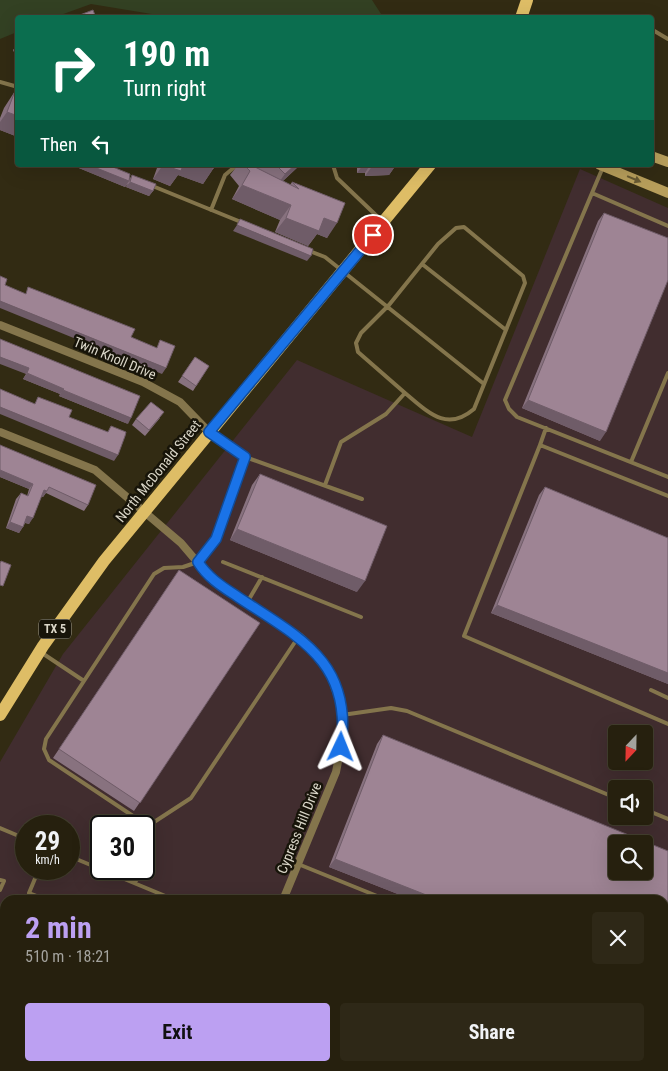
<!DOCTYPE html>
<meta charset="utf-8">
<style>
body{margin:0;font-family:"Roboto Condensed",sans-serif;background:#2e2817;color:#f1f3f6;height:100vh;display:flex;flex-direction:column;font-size:19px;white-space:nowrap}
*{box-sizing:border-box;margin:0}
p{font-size:16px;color:#a4a39e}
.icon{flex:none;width:28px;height:28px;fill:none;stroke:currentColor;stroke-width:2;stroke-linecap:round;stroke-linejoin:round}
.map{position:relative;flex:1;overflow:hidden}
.side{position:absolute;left:0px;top:895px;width:669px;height:176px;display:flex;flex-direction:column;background:#26200e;border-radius:15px 15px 0 0;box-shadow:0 5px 20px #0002,0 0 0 1px #423e2e}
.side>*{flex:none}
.banner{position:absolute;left:15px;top:15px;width:639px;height:152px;border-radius:5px;box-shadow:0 5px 20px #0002,0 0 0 1px #423e2e;background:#0b6e4f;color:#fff;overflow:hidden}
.needle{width:32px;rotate:202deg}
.buttons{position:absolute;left:608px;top:725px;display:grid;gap:10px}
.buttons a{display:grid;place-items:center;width:45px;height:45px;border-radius:5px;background:#26200e;box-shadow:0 5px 20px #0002,0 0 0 1px #423e2e;font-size:25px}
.speed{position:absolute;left:15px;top:815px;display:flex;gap:10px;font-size:25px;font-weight:700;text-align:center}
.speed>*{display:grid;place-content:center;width:65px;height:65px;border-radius:50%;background:#26200e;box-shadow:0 5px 20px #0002,0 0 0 1px #423e2e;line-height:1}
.speed small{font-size:12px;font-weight:400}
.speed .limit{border:2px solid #111;border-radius:8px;background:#fff;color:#111}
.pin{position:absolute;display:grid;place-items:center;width:42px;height:42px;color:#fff;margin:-21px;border:2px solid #fff;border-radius:50%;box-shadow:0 1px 5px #0007}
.me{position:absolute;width:55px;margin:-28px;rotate:2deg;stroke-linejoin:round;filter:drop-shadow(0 0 4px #0008)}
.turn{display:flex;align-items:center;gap:18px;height:105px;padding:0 25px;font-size:22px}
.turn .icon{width:65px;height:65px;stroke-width:2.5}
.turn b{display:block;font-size:35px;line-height:42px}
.then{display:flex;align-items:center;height:48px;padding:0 25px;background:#0003;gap:10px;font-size:19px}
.round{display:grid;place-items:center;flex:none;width:52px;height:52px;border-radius:5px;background:#2e2817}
.overview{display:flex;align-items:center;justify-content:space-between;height:85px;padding:0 25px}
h1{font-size:30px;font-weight:700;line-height:38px;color:#bca0f2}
.cta{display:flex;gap:10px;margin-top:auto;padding:10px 25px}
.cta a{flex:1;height:58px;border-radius:5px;background:#bca0f2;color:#111;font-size:20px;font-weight:700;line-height:58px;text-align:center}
.cta a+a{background:#2e2817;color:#f1f3f6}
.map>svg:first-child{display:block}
</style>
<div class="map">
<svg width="668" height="1071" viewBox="0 0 668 1071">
<rect width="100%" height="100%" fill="#322b13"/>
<!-- industrial -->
<path fill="#412d2f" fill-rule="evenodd" d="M580,169L668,208V1071H0V762L63,654L297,360L472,437ZM616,734H644V761H616ZM616,789H644V816H616ZM26,826H69V869H26ZM101,826H144V869H101ZM616,844H644V871H616ZM5,900H664V1066H5Z"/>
<!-- green -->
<path fill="#334123" d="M0,0H372L383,17H170L91,4L55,17L18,18L17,32L0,39Z"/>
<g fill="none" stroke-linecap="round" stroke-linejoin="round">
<!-- service -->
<path stroke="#84754c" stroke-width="4" d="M607,18H619
M651,29L668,39
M0,82L18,87
M333,165L337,178L381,220
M150,185L241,222
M592,193L603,167
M211,210L225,175L237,165
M668,226L592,193L505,400L509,409L517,417L668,477
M307,250L325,257L484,384
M422,264L506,330
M540,445L546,428
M245,457L362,499
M631,462L668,373
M325,485L341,442L386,414L405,393C427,411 446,433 474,409L525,283L523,276L464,227L456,228L438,244L389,305L361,333L356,343L358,352L405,393
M668,496L540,445L464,636L668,724
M223,562L361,617
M248,601L262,577
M42,653L84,681
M651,690L668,698
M342,715L391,708L407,711L616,798
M644,809L668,819
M148,826L191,798L299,636
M0,828L26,839
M69,856L175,900
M144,860L148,848V826L49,760L44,749L46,739L154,574L164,568L183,567L198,562L216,539L245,457L210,434
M298,864L387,900
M39,869L29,893L47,900
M0,880L4,881L0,890
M135,883L141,869
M664,1012L668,1014
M664,1040L668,1042
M179,1071L181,1066"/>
<!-- minor -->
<path stroke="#84754c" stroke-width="8" d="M0,325L143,382L180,402L209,432
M0,432L95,470L181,543L210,577L299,636L312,648L330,674L340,703L343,736L336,772L283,900
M213,1071L215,1066"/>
<!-- secondary -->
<path stroke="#b79e5b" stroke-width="10" d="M651,156L668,162
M600,165L668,193"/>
<!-- primary -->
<path stroke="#debd66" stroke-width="12" d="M521,18L527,0
M0,715L43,646L104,561L430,165"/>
</g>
<!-- wall -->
<path fill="#88727f" d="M18,44V61L13,50Z
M15,91L18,92V137L0,130V118L4,108Z
M75,165H108L129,180L132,175L153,191L149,196L126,187L128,184L125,187L74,166Z
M148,165H215L213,169L203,184L178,175L170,186L153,179L157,168Z
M238,165H300L283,181L290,185L292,182L345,203L327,238L317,234L308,246L275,232L280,220L232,199L239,186L230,175Z
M357,165H396L389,175L365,176V173H357Z
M604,213L600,441L522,408L598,221Z
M0,339L128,424L59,396L60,394L23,379L26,374Z
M195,357L209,366L193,391L178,382Z
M160,418L145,436L132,425L136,419Z
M0,445L88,505L84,511L46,493L43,497L41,496L29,524L25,523L19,533L6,528L16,499L21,493L27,496L29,489L0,477Z
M260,474L357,592L230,540L252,485Z
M545,487L668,538V684L491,613L539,495Z
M179,570L260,623L134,811L53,758Z
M383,735L664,900H413L329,867L377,744Z
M5,901V923L0,921V914Z"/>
<!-- shaded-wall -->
<path fill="#6f5c68" d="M7,112L18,116V137L0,130V122Z
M75,165H89L129,181L125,187L74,166Z
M148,165H159L157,168Z
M163,165H201L213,169L203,184L178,175L170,186L153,179Z
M295,165H300L274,189L285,174Z
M363,165H370L365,173H357Z
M373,165H396L389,175L365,176Z
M130,182L153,191L149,196L126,187Z
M242,185L291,205L280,220L232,199Z
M286,218H324L337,223L327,238L317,234L308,246L275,232Z
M237,225L311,256L307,261L233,231Z
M0,301L166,368L162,374L0,308Z
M0,357L29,368L26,374L0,364Z
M27,373L64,389L60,394L23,379Z
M63,390L131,418L128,424L59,396Z
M528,400L606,432L600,441L522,408Z
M0,407L118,455L114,461L0,414Z
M0,470L33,484L29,489L0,477Z
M44,490L47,491L43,497L40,496Z
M27,516L33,518L29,524L23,522Z
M10,522L23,527L19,533L6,528Z
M237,529L365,581L357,592L230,540Z
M497,605L668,673V684L491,613Z
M335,859L439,900H413L329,867Z
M1,914L5,916V923L0,921V916Z
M664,989L668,991V1002L664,1000Z"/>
<!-- building -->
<path fill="#9e8494" stroke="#6f5c68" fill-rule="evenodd" d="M93,10L96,18H72Z
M15,91L18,92V116L7,112Z
M89,165H108L130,174L129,181Z
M163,165H183L181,171Z
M201,165H215L213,169Z
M244,165H251L299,189L292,182L345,203L337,223L324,218L319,231L286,218L291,205L242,185L250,171Z
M276,165H295L285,174Z
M132,175L156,184L153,191L130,182Z
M604,213L668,238V280L606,432L528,400Z
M240,219L313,249L311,256L237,225Z
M0,276L7,279L5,285L26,294L28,287L135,329L131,337L157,348L160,340L175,346L166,368L0,301Z
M0,339L140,396L131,418L63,390L64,389L27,373L29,368L0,357Z
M195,357L209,366L196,386L182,376Z
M0,389L35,404L38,397L72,410L69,417L108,432L111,426L126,432L125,436L118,455L0,407Z
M151,402L164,412L149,430L136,419Z
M0,445L96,485L88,505L49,487L47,491L44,490L33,518L27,516L23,527L10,522L21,493L28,496L33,484L0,470Z
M260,474L387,526L365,581L237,529Z
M545,487L668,538V673L497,605Z
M1,561L11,565L3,586L0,585V563Z
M179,570L260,623L140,803L59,749Z
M383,735L668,851V991L664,989V900H439L335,859ZM616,844H644V871H616Z
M9,896L19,900H7Z
M5,905V916L1,914Z"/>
<!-- one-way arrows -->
<defs><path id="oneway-solid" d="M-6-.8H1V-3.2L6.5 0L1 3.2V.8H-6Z" transform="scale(1.25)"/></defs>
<use fill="#675932" href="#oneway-solid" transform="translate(634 179) rotate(23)"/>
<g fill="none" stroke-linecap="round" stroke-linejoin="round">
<defs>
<path id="route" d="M341,747C353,661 298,637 238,597C223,587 208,578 198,562L216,539L245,457L209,432L373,235"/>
</defs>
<!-- route casing -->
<use href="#route" stroke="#114b97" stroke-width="12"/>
<!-- route -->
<use href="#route" stroke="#1a73e8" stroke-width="9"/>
</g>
<g text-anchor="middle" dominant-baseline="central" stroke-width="5" stroke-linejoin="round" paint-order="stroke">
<!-- shield labels -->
<rect fill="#171409" stroke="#a09c8f" stroke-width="1" x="39" y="619.5" width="32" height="19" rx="4"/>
<g font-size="12" font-weight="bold" fill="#dad6c8">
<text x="55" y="629">TX 5</text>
</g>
<!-- street labels -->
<g font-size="14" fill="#dad6c8" stroke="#171409">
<text transform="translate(115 358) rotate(23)">Twin Knoll Drive</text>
<text transform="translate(158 471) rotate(-51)">North McDonald Street</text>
<text transform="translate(299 828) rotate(-68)">Cypress Hill Drive</text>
</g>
</g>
</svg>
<div class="buttons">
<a><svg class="needle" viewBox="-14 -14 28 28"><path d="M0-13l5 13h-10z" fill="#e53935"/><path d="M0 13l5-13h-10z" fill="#a4a39e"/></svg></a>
<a><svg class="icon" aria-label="sound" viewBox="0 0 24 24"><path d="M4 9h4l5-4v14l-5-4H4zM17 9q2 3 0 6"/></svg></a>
<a><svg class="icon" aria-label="search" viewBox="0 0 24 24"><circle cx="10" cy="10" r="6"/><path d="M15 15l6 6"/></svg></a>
</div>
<div class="speed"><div>29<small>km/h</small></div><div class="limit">30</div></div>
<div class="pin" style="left:373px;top:235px;background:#d93025"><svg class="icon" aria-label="arrive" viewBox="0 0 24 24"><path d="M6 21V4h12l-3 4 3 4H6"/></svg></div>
<svg class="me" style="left:341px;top:747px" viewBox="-20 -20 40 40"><path d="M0-17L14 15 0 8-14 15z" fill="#1a73e8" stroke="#fff" stroke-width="4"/></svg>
<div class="banner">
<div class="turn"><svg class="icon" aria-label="right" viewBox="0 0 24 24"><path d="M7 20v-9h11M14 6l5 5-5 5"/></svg><div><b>190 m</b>Turn right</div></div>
<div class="then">Then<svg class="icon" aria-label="left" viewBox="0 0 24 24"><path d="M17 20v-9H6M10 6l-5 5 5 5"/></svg></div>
</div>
<section class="side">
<div class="overview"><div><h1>2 min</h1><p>510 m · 18:21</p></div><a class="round"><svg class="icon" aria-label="close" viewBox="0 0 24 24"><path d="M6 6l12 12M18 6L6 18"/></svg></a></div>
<div class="cta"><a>Exit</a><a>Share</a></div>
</section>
</div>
